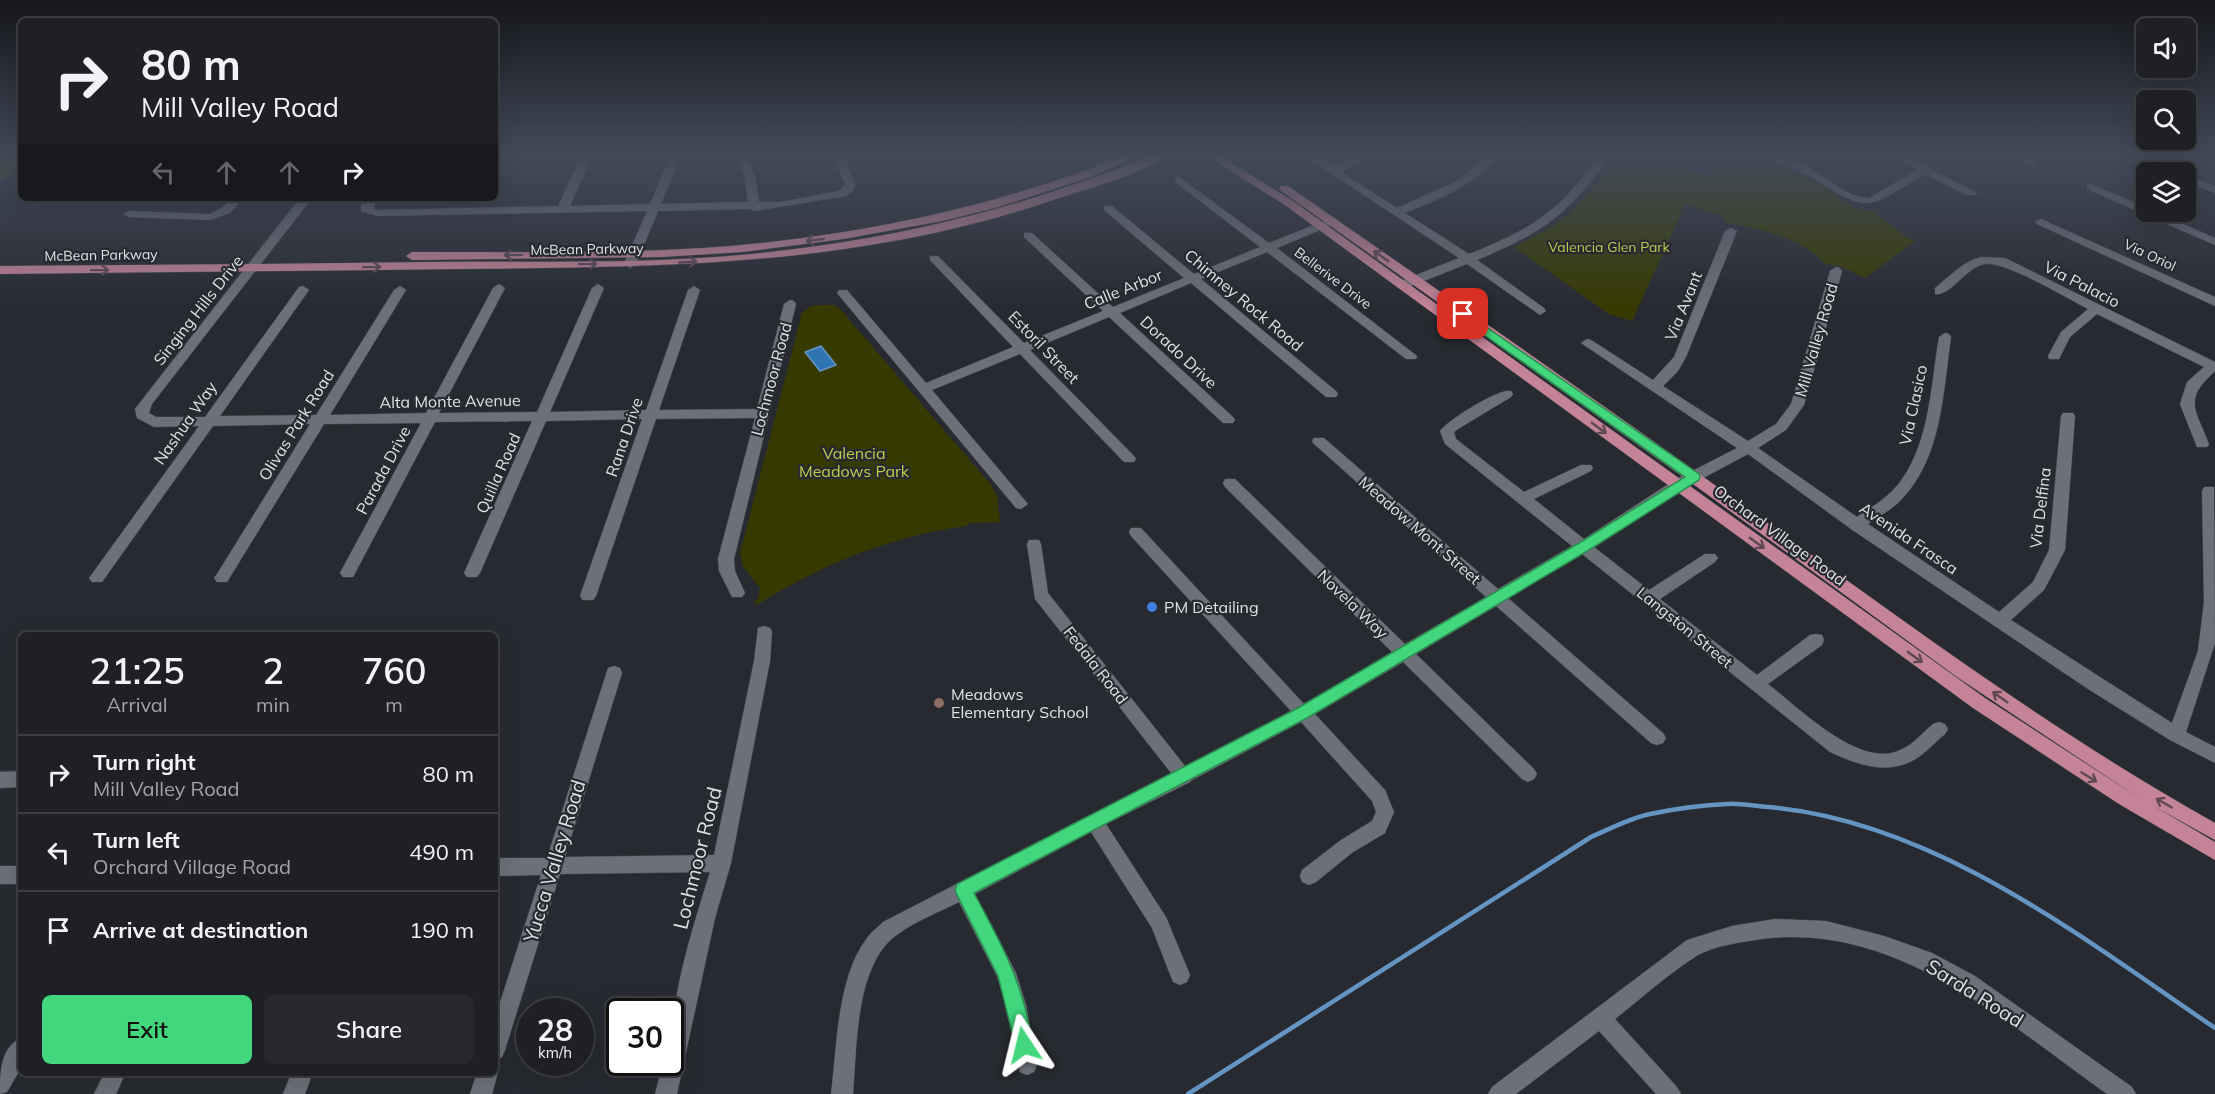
<!DOCTYPE html>
<style>
body{margin:0;font-family:Mulish,sans-serif;background:#26282d;color:#f1f3f6;height:100vh;display:flex;flex-direction:column;font-size:22px;white-space:nowrap}
*{box-sizing:border-box;margin:0}
p{font-size:20px;color:#a1a3a7}
.icon{flex:none;width:33px;height:33px;fill:none;stroke:currentColor;stroke-width:2;stroke-linecap:round;stroke-linejoin:round}
.map{position:relative;flex:1;overflow:hidden}
.details{position:absolute;left:18px;top:632px;width:480px;height:444px;display:flex;flex-direction:column;background:#1e2025;border-radius:9px;box-shadow:0 6px 24px #0002,0 0 0 2px #3c3e42}
.details>*{flex:none}
.guide{position:absolute;left:18px;top:18px;width:480px;height:183px;border-radius:9px;box-shadow:0 6px 24px #0002,0 0 0 2px #3c3e42;background:#1e2025;color:#f1f3f6;overflow:hidden}
.buttons{position:absolute;left:2136px;top:18px;display:grid;gap:12px}
.buttons a{display:grid;place-items:center;width:60px;height:60px;border-radius:9px;background:#1e2025;box-shadow:0 6px 24px #0002,0 0 0 2px #3c3e42;font-size:30px}
.speed{position:absolute;left:516px;top:998px;display:flex;gap:12px;font-size:30px;font-weight:700;text-align:center}
.speed>*{display:grid;place-content:center;width:78px;height:78px;border-radius:50%;background:#1e2025;box-shadow:0 6px 24px #0002,0 0 0 2px #3c3e42;line-height:1}
.speed small{font-size:15px;font-weight:400}
.speed .limit{border:3px solid #111;border-radius:9px;background:#fff;color:#111}
.pin{position:absolute;display:grid;place-items:center;width:51px;height:51px;color:#fff;margin:-26px;border-radius:12px;box-shadow:0 3px 9px #0006}
.me{position:absolute;width:66px;margin:-33px;rotate:350deg;stroke-linejoin:round;filter:drop-shadow(0 0 4px #0008)}
.turn{display:flex;align-items:center;gap:21px;height:126px;padding:0 24px;font-size:27px}
.turn .icon{width:78px;height:78px;stroke-width:2.5}
.turn b{display:block;font-size:42px;line-height:51px}
.lanes{display:flex;align-items:center;height:57px;padding:0 24px;background:#0003;justify-content:center;gap:30px;direction:ltr}
.lanes .off{opacity:.35}
.eta{display:flex;justify-content:space-evenly;align-items:center;height:102px;text-align:center}
.eta b{font-size:36px;font-weight:600;line-height:42px}
.primary-button{display:flex;gap:12px;margin-top:auto;padding:12px 24px}
.primary-button a{flex:1;height:69px;border-radius:9px;background:#42d77c;color:#111;font-size:24px;font-weight:600;line-height:69px;text-align:center}
.primary-button a+a{background:#26282d;color:#f1f3f6}
ul{padding:0;list-style:none}
li{display:flex;align-items:center;gap:18px;height:78px;padding:0 24px;border-top:2px solid #3c3e42}
li div{flex:1}
li b{display:block;font-size:22px}
li em{font-style:normal}
.map>svg:first-child{display:block}
</style>
<div class="map">
<svg width="2215" height="1094" viewBox="0 0 2215 1094">
<rect width="100%" height="100%" fill="#282a31"/>
<!-- green -->
<path fill="#373a00" d="M1710,156H1761L1773,160L1826,187L1854,208L1873,211L1903,235L1915,241L1865,278L1840,266L1824,264C1808,240 1754,227 1726,223L1722,215L1685,205L1632,321L1609,314L1514,247L1552,227L1570,213L1609,169L1621,164L1641,159L1708,175Z
M820,305H835L841,310L992,486L997,497L1000,522L970,523L966,526C892,536 819,565 757,605L754,603L758,598L760,588L743,567L740,553L802,313L811,306Z"/>
<!-- forest -->
<path fill="#545807" d="M13,156H21V171L0,180V162Z"/>
<!-- water -->
<path fill="#3075b3" stroke="#6495c2" stroke-width="1.5" d="M821,346L836,365L820,371L805,352Z"/>
<g fill="none" stroke-linecap="round" stroke-linejoin="round">
<!-- stream -->
<path stroke="#6495c2" stroke-width="4.5" d="M1188,1094L1591,837C1610,829 1630,818 1650,814C1674,809 1702,805 1727,804C1740,803 1754,806 1768,807C1934,821 2081,937 2215,1028"/>
<defs>
<path id="minor" d="M581,156H592L570,206L650,204L670,156H681L661,204L748,202L744,174L735,156H746L755,174L759,202H781L839,191L845,184L833,156H844L855,184L852,192L846,196L754,211L749,209L658,211L636,264L630,268L624,264L647,211L377,216L361,211V205L366,198H378L373,209L377,210L558,206Z
M1305,156H1318L1334,167L1358,156H1373L1341,172L1397,208L1457,181L1487,156H1498C1474,186 1439,199 1405,213L1469,254C1531,229 1560,212 1598,156H1609C1569,215 1542,233 1477,260L1544,308L1546,311L1540,315L1467,264L1406,288H1398V282L1459,258Z
M1770,156C1813,156 1837,198 1869,198L1917,170L1893,156H1907L1977,193L1975,195H1967L1925,174C1865,209 1872,215 1811,177C1798,169 1781,165 1770,156Z
M2013,156H2028L2038,163L2033,166Z
M2147,159L2177,170L2178,172H2165L2143,164V160Z
M2186,175L2215,186V193L2186,182Z
M1179,177L1269,243L1329,219H1337V223L1277,248L1417,356L1416,359H1406L1267,252L1201,279L1336,391L1338,394L1336,397H1326L1191,283L1120,313L1233,417L1235,420L1233,423H1223L1109,317L1030,350L1134,456L1136,459L1134,462H1124L1020,354L932,390L1028,504L1021,509L1016,508L837,293L839,290H847L926,383L1013,347L930,260V256H938L1024,343L1103,311L1024,237V233H1032L1113,307L1184,278L1104,210V206H1112L1194,274L1260,247L1175,182V178Z
M2091,184L2146,207V212H2156L2215,238V245L2087,189V185Z
M232,198H244L230,213L210,220L129,217L123,214L129,211L210,214L222,208Z
M300,198H312L152,404L149,413L156,417H205L299,287L303,286L309,290L220,416L316,415L394,290L400,286L406,290L330,415L426,413L493,288L499,284L505,288L439,413L537,412L592,288L598,284L604,288L550,412L646,410L688,290L694,286L700,290L659,410L757,409L784,304L790,300L794,301L796,304L734,559L735,571L745,593L742,597H732L719,571L718,559L755,418L656,419L596,596L593,600H583L580,596L642,419L546,421L480,573L477,577H467L464,573L532,421L435,422L353,577H343L340,573L421,423L324,424L227,582H217L214,578L217,574L310,424L213,426L102,582H92L89,578L92,574L199,426L154,427L137,418L135,409Z
M2041,219L2215,297V306L2037,224L2035,222Z
M1731,228L1737,231L1686,357L1678,371L1663,386L1748,441L1776,424L1791,404L1830,271L1836,267L1840,268L1842,271L1804,405L1786,430L1758,448L1857,517C1873,506 1891,496 1902,479C1930,440 1931,383 1939,337L1945,333L1949,334L1951,337C1943,393 1942,461 1898,503C1889,511 1878,517 1868,524L1999,612L2033,582L2049,550L2061,416L2063,413H2073L2075,416L2065,550L2044,590L2011,620L2172,723L2198,651L2204,602L2202,491L2204,487H2214L2215,643L2186,732L2215,747V763L2170,740L2088,689L1851,529L1748,454L1683,489L1594,547L1649,590L1705,554H1715L1718,558L1715,562L1660,599L1757,675L1810,635L1816,634L1822,635L1824,640L1822,645L1768,684C1798,707 1860,770 1900,750C1913,745 1923,732 1933,724L1939,722L1945,724L1948,729L1945,734C1934,743 1924,755 1912,761C1885,775 1856,764 1830,752L1582,554L1508,598L1663,733L1666,738L1663,743L1657,745L1651,743L1496,606L1416,654L1534,769L1537,774L1534,779L1528,782L1522,779L1403,662L1315,714L1385,790L1394,812L1385,833L1353,852L1316,882L1309,885L1302,882L1300,876L1302,870L1341,840L1372,821L1376,812L1372,801L1301,722L1192,780L1190,782L1106,824L1166,917L1190,975L1187,982L1180,985L1173,982L1152,928L1091,832L975,894L1016,973L1026,1005L1037,1065L1034,1072L1027,1075L1020,1072L1006,1005L997,976L959,902C939,912 916,921 898,934C855,963 857,1047 853,1094H831C837,1047 837,977 867,938C871,932 878,927 883,922L1171,773L1035,599L1027,544L1029,540H1039L1041,544L1048,593L1185,766L1291,711L1131,536L1129,532L1131,528H1141L1304,704L1392,652L1225,487L1223,483L1225,479H1235L1405,644L1486,597L1314,444L1312,441L1314,438H1324L1498,589L1572,546L1445,444L1440,431C1448,420 1499,388 1511,391L1513,394L1511,397L1458,429L1454,432L1456,439L1524,492L1581,465H1591L1593,468L1591,471L1534,499L1584,539L1673,481L1737,448L1581,343L1587,339L1591,340L1653,380L1674,357L1725,231Z
M1981,257L2005,258L2215,362V371C2183,400 2195,408 2209,444L2207,447H2197L2180,404L2187,382L2204,367L2097,314L2070,337L2059,359H2049L2048,356L2061,332L2088,309C2067,298 2005,261 1985,264C1966,267 1950,297 1935,294V288C1950,276 1962,262 1981,257Z
M764,626L770,628L772,632L770,661L731,863L715,918L677,1094H655L663,1062H670C670,998 691,933 710,872L560,874L505,1050L502,1057L495,1060V1018L541,875L495,876V858H547L608,668L614,666L620,668L622,673L565,857L714,855L754,661L758,628Z
M21,771V787L0,788V772Z
M0,866H21V884H0Z
M1775,919L1826,921L1884,936L1932,953L1975,976L2132,1087L2136,1094H2107C2004,1021 1892,918 1755,940C1737,943 1715,946 1698,955C1669,973 1642,998 1615,1019L1677,1087L1681,1094H1656L1599,1031L1516,1094H1488L1492,1087L1687,940L1732,926Z
M21,1038V1068L7,1092L0,1094C0,1074 0,1047 21,1038Z
M495,1064L498,1072L492,1094H470L477,1072H495Z
M105,1072H126L116,1094H94Z
M292,1072H313L305,1094H283Z"/>
<path id="major" d="M1123,156H1139L1091,177L995,208L942,221L843,239L743,252L661,257L412,260L406,256L412,252C509,252 606,254 703,248C848,238 988,210 1123,156Z
M1150,156H1166C1141,174 1087,189 1056,199C859,267 662,267 457,269C305,271 152,272 0,274V266C144,265 289,264 433,262C548,261 664,265 778,251C907,237 1030,205 1150,156Z
M1207,156H1220L1293,201L1985,698L2142,800L1957,677L1689,481L1280,190V186H1288C1438,290 1588,394 1737,501C1893,613 2047,729 2215,823V840L2152,805L2215,842V860L2119,804L1973,708L1285,205Z"/>
</defs>
<!-- minor casing -->
<use href="#minor" stroke="#47494e" stroke-width="1"/>
<!-- major casing -->
<use href="#major" stroke="#47494e" stroke-width="1"/>
<!-- minor -->
<use href="#minor" fill="#6d7078" fill-rule="evenodd"/>
<!-- major -->
<use href="#major" fill="#c48397" fill-rule="evenodd"/>
</g>
<!-- one-way arrows -->
<defs><path id="oneway-shaft" d="M-6 0H5M1.5-3L5.5 0L1.5 3" fill="none" stroke-width="1.6" stroke-linecap="round" stroke-linejoin="round" transform="scale(1.5)"/></defs>
<g stroke="#5f4955">
<use href="#oneway-shaft" transform="translate(815 240) rotate(173)"/>
<use href="#oneway-shaft" transform="translate(513 255) rotate(179)"/>
<use href="#oneway-shaft" transform="translate(1381 256) rotate(-145)"/>
<use href="#oneway-shaft" transform="translate(688 262) rotate(-3)"/>
<use href="#oneway-shaft" transform="translate(588 264) rotate(-1)"/>
<use href="#oneway-shaft" transform="translate(372 267) rotate(-1)"/>
<use href="#oneway-shaft" transform="translate(100 270) rotate(-1)"/>
<use href="#oneway-shaft" transform="translate(1599 428) rotate(36)"/>
<use href="#oneway-shaft" transform="translate(1757 543) rotate(36)"/>
<use href="#oneway-shaft" transform="translate(1915 657) rotate(36)"/>
<use href="#oneway-shaft" transform="translate(2000 697) rotate(-145)"/>
<use href="#oneway-shaft" transform="translate(2089 777) rotate(32)"/>
<use href="#oneway-shaft" transform="translate(2164 803) rotate(-150)"/>
</g>
<!-- sky -->
<linearGradient id="sky" x2="0" y2="1"><stop stop-color="#16171b"/><stop offset="0.5" stop-color="#424a5a"/><stop offset="1" stop-color="#424a5a" stop-opacity="0"/></linearGradient>
<rect width="2215" height="310" fill="url(#sky)"/>
<!-- route -->
<path fill="#42d77c" stroke="#2b8c51" stroke-width="1.5" d="M1463,311L1699,474L1700,477L1699,480L1589,550L1307,718L974,893C997,936 1020,976 1029,1025C1031,1034 1034,1043 1030,1052L1024,1055L1017,1052L998,976L957,895L955,890L957,884L1296,709L1579,543L1685,477L1459,317V312Z"/>
<!-- markers -->
<circle fill="#3f7fe0" stroke="#282a31" stroke-width="2" cx="1152" cy="607" r="6"/>
<circle fill="#8d6e63" stroke="#282a31" stroke-width="2" cx="939" cy="703" r="6"/>
<g text-anchor="middle" dominant-baseline="central" stroke-width="4.5" stroke-linejoin="round" paint-order="stroke">
<!-- far-park labels -->
<g font-size="14" fill="#c2ca4b" stroke="#282a31">
<text x="1609" y="247">Valencia Glen Park</text>
</g>
<!-- far-street labels -->
<g font-size="14" fill="#dfe1e5" stroke="#282a31">
<text transform="translate(587 249) rotate(-1)">McBean Parkway</text>
<text transform="translate(101 255) rotate(-1)">McBean Parkway</text>
<text transform="translate(2150 255) rotate(25)">Via Oriol</text>
<text transform="translate(1333 278) rotate(37)">Bellerive Drive</text>
</g>
<!-- street labels -->
<g font-size="16" fill="#dfe1e5" stroke="#282a31">
<text transform="translate(2082 284) rotate(27)">Via Palacio</text>
<text transform="translate(1123 289) rotate(-22)">Calle Arbor</text>
<text transform="translate(1244 300) rotate(40)">Chimney Rock Road</text>
<text transform="translate(1683 306) rotate(-68)">Via Avant</text>
<text transform="translate(198 310) rotate(-52)">Singing Hills Drive</text>
<text transform="translate(1816 340) rotate(-74)">Mill Valley Road</text>
<text transform="translate(1044 347) rotate(46)">Estoril Street</text>
<text transform="translate(1179 352) rotate(43)">Dorado Drive</text>
<text transform="translate(771 379) rotate(-75)">Lochmoor Road</text>
<text transform="translate(450 401) rotate(-1)">Alta Monte Avenue</text>
<text transform="translate(1913 405) rotate(-78)">Via Clasico</text>
<text transform="translate(185 423) rotate(-55)">Nashua Way</text>
<text transform="translate(296 425) rotate(-58)">Olivas Park Road</text>
<text transform="translate(624 437) rotate(-71)">Rana Drive</text>
<text transform="translate(383 470) rotate(-62)">Parada Drive</text>
<text transform="translate(498 473) rotate(-66)">Quilla Road</text>
<text transform="translate(2040 508) rotate(-83)">Via Delfina</text>
<text transform="translate(1420 530) rotate(41)">Meadow Mont Street</text>
<text transform="translate(1780 535) rotate(36)">Orchard Village Road</text>
<text transform="translate(1909 538) rotate(34)">Avenida Frasca</text>
<text transform="translate(1353 604) rotate(44)">Novela Way</text>
<text transform="translate(1685 627) rotate(39)">Langston Street</text>
<text transform="translate(1096 665) rotate(52)">Fedala Road</text>
</g>
<!-- park labels -->
<g font-size="16" fill="#c2ca4b" stroke="#282a31">
<text x="854" y="453">Valencia<tspan x="854" dy="18">Meadows Park</tspan></text>
</g>
<!-- poi labels -->
<g font-size="16" fill="#dfe1e5" stroke="#282a31" text-anchor="start">
<text x="1164" y="607">PM Detailing</text>
<text x="951" y="694">Meadows<tspan x="951" dy="18">Elementary School</tspan></text>
</g>
<!-- near-street labels -->
<g font-size="20" fill="#dfe1e5" stroke="#282a31">
<text transform="translate(697 858) rotate(-76)">Lochmoor Road</text>
<text transform="translate(554 861) rotate(-73)">Yucca Valley Road</text>
<text transform="translate(1975 993) rotate(32)">Sarda Road</text>
</g>
</g>
</svg>
<div class="buttons">
<a><svg class="icon" aria-label="sound" viewBox="0 0 24 24"><path d="M4 9h4l5-4v14l-5-4H4zM17 9q2 3 0 6"/></svg></a>
<a><svg class="icon" aria-label="search" viewBox="0 0 24 24"><circle cx="10" cy="10" r="6"/><path d="M15 15l6 6"/></svg></a>
<a><svg class="icon" aria-label="layers" viewBox="0 0 24 24"><path d="M12 4l9 5-9 5-9-5zM3 14l9 5 9-5"/></svg></a>
</div>
<div class="speed"><div>28<small>km/h</small></div><div class="limit">30</div></div>
<div class="pin" style="left:1463px;top:314px;background:#d93025"><svg class="icon" aria-label="arrive" viewBox="0 0 24 24"><path d="M6 21V4h12l-3 4 3 4H6"/></svg></div>
<svg class="me" style="left:1024px;top:1045px" viewBox="-20 -20 40 40"><path d="M0-17L14 15 0 8-14 15z" fill="#42d77c" stroke="#fff" stroke-width="4"/></svg>
<div class="guide">
<div class="turn"><svg class="icon" aria-label="right" viewBox="0 0 24 24"><path d="M7 20v-9h11M14 6l5 5-5 5"/></svg><div><b>80 m</b>Mill Valley Road</div></div>
<div class="lanes"><svg class="icon off" aria-label="left" viewBox="0 0 24 24"><path d="M17 20v-9H6M10 6l-5 5 5 5"/></svg><svg class="icon off" aria-label="ahead" viewBox="0 0 24 24"><path d="M12 20V5M6 11l6-6 6 6"/></svg><svg class="icon off" aria-label="ahead" viewBox="0 0 24 24"><path d="M12 20V5M6 11l6-6 6 6"/></svg><svg class="icon" aria-label="right" viewBox="0 0 24 24"><path d="M7 20v-9h11M14 6l5 5-5 5"/></svg></div>
</div>
<section class="details">
<div class="eta">
<div><b>21:25</b><p>Arrival</p></div>
<div><b>2</b><p>min</p></div>
<div><b>760</b><p>m</p></div>
</div>
<ul>
<li><svg class="icon" aria-label="right" viewBox="0 0 24 24"><path d="M7 20v-9h11M14 6l5 5-5 5"/></svg><div><b>Turn right</b><p>Mill Valley Road</p></div><em>80 m</em></li>
<li><svg class="icon" aria-label="left" viewBox="0 0 24 24"><path d="M17 20v-9H6M10 6l-5 5 5 5"/></svg><div><b>Turn left</b><p>Orchard Village Road</p></div><em>490 m</em></li>
<li><svg class="icon" aria-label="arrive" viewBox="0 0 24 24"><path d="M6 21V4h12l-3 4 3 4H6"/></svg><div><b>Arrive at destination</b></div><em>190 m</em></li>
</ul>
<div class="primary-button"><a>Exit</a><a>Share</a></div>
</section>
</div>
